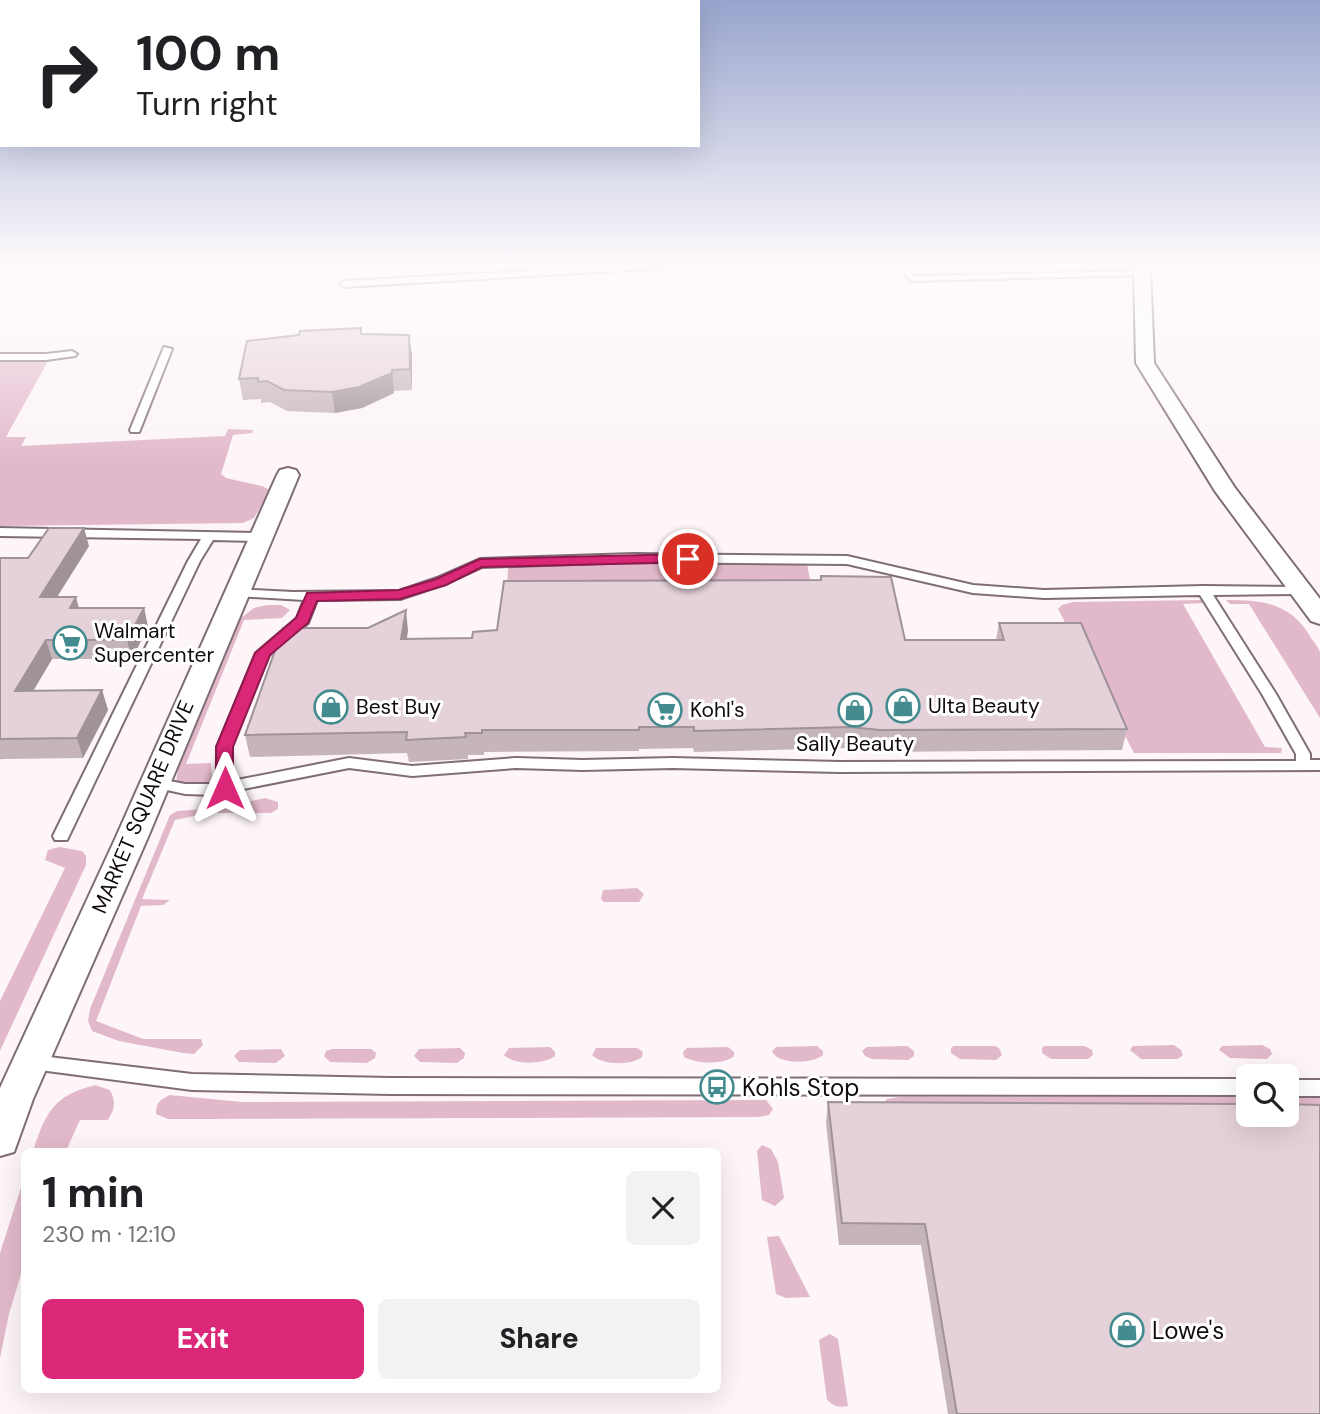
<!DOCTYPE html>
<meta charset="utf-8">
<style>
body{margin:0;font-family:"DM Sans",sans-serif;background:#f2f2f2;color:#202124;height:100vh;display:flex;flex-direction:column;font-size:26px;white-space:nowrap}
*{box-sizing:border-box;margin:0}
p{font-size:23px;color:#757577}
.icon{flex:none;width:38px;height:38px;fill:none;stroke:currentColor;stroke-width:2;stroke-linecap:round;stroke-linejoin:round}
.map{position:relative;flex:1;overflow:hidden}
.drawer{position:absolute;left:21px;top:1148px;width:700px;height:245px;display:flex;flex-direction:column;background:#fff;border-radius:10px;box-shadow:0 7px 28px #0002}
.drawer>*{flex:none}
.guide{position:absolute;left:0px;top:0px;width:700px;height:147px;box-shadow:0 7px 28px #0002;background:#fff;color:#202124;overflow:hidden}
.fabs{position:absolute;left:1236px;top:1064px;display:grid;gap:14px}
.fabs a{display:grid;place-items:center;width:63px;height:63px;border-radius:10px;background:#fff;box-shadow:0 7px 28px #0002;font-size:35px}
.pin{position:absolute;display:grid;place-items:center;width:60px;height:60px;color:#fff;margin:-30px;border:4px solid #fff;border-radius:50%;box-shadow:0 2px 7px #0007}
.me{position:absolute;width:77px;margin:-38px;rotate:0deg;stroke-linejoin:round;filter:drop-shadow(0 0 5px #0008)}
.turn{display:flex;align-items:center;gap:24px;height:147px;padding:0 21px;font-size:32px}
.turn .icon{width:91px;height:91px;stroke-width:2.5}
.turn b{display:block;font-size:49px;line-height:60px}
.round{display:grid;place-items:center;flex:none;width:74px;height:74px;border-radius:10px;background:#f2f2f2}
.headline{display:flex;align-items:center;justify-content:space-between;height:119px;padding:0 21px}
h1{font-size:42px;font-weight:800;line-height:52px}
.action{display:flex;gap:14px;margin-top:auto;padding:14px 21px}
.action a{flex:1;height:80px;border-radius:10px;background:#db2777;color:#fff;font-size:28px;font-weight:800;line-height:80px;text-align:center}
.action a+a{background:#f2f2f2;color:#202124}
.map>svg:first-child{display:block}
</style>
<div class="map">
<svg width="1320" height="1414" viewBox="0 0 1320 1414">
<rect width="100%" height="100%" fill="#fdf5f8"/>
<!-- green -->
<path fill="#e2b9cb" d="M0,357L64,358L48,361L6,437H26L21,446L225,436L228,429L253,430L252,433L233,435L221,474L226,478L262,486L268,489L269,493L254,518L243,523L0,526Z
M807,563L812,591L507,593L508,564Z
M1201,600L1204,603L1183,604L1265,747L1282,748L1281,753H1134L1058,609L1062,605L1073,602Z
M1226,600C1260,600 1288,602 1308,633C1311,639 1318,646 1320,652C1320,664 1320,703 1320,718L1249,604H1230Z
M267,605H281L290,610L282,618L244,620L186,764L211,763L212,779C202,790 190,787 176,783L178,768L185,748L241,618L254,608Z
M265,798L278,802V809L271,813H208L175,820L142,899L170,900L163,905L141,906L96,1021L143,1039H201L203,1045L194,1054L183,1053L119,1041L92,1031L88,1021L90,1009L170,815L177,811L220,808Z
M59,847L82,851L86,856V865L0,1051V1001L65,868L45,860L48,850Z
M637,888L644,894L639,902H604L601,899L603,890Z
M1174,1045L1181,1050L1183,1055L1178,1059H1141L1130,1050L1133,1046Z
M1262,1045L1270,1049L1272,1054L1267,1059L1230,1058L1219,1050L1222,1046Z
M817,1046L823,1051V1055C813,1064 777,1065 772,1051L776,1047Z
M907,1046L914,1051V1056L908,1060L872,1059L865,1056L862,1051L867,1047Z
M954,1046H995L999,1048L1002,1055L996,1060L960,1059L951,1053V1048Z
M1045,1046H1085L1092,1050L1093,1055L1088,1059H1051L1042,1053V1048Z
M550,1047L555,1052V1056C543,1065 513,1065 504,1055L509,1048Z
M728,1047L734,1052V1056C724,1065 696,1064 684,1057L683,1052L687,1048Z
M460,1048L465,1053L464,1058L457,1063L420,1062L414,1056L419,1049Z
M596,1048H637L643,1052L642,1057C631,1066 601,1065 592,1055Z
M281,1049L285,1056L276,1063L239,1062L234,1056L240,1050Z
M332,1049H371L376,1053L375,1058L367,1063L330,1062L324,1056L326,1051Z
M95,1085L110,1090C116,1102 115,1109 108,1120H80L66,1151H33C46,1112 53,1096 95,1085Z
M170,1095L242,1102L766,1100L773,1109L769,1115L758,1117L207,1119H168L156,1114C156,1102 160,1100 170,1095Z
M899,1097H1248V1115H1286V1097H1320V1122L875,1113L887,1099Z
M762,1145L771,1149L778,1162L784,1198L775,1206L762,1200L757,1151Z
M24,1178V1264L9,1314L0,1358V1253Z
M779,1236L810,1297L786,1298L776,1294L767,1237Z
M830,1334L838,1339L848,1406C838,1408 834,1406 827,1400L819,1340Z"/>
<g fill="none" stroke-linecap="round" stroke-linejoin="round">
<defs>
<path id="lane" d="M624,266H669L665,268L344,287L340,284L344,281Z
M897,266H905L914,276L1142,271L1146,273L1142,275L912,281Z
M164,347L172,349L140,430L139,432H131L130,430Z
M72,351L77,354L75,356L46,360H0V354H46Z
M0,528L261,533L267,537L261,541L213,540L200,561L69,836L67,840H55L53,836L188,561L201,539L0,536Z
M634,554L847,556L973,585L1044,590L1203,586L1306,587L1308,590L1306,593L1302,594L1213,595L1276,694L1310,754V760H1320V770L840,772L673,768L583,770L516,768L412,776L349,768L213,795L185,794L149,786L146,783L154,778L185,784H217V747L256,653L297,618L304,600L237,596L233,595L231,592L233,589L293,592L399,591L437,578L480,559ZM634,562L847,564L973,593L1044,598L1200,595L1262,694L1296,754V761L840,762L673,758L583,760L516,758L412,766L349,758L232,781L231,747L269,655L308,623L317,600L400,599L445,584L482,567Z
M32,1055L192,1074L390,1078L1248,1079V1095L390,1094L192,1090L32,1069L25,1067L23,1062L25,1057Z
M1286,1080H1320V1096H1286Z"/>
<path id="street" d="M1134,266H1150L1154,363L1235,488L1320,599V624L1311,621L1215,491L1136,363Z
M288,468L296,470L299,475L148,837L33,1099L14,1152L0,1156V1088L116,837L277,475L280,470Z"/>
</defs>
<!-- lane casing -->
<use href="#lane" stroke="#806e76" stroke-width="4"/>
<!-- street casing -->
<use href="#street" stroke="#806e76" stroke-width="4"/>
<!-- lane -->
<use href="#lane" fill="#fff" fill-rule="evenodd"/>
<!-- street -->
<use href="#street" fill="#fff" fill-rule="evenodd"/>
</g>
<!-- wall -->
<path fill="#c5b4bb" d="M362,334L409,335L412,355V390L394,391V393L362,408L335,413L287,411L270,402L261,403V399L243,400L239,379Z
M89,546L57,597L79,608H144L148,627L132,659H52L33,691L102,690L108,710L83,758L1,759L0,760V558H28Z
M999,623L1127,729L1122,750L878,752L848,748L694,752L693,748L639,749V751L484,752V755H468V759L409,762L407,753L250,757L245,735L408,630L407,639L996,640Z
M828,1102L1320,1414H948L921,1245H839L826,1123Z"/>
<!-- shaded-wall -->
<path fill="#a09299" d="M409,335L412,355V390L410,369Z
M392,370L394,393L362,408L335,413L332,392Z
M84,528L89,546L45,616L40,597Z
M76,597L81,616L70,608Z
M144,608L148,627L132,659L127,640Z
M406,610L408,630L403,660L401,639Z
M46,640L52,659L22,710L15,691Z
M102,690L108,710L83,758L77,738Z"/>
<!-- building -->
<path fill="#e5d1da" stroke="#a09299" stroke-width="2" d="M361,328V334L409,335L410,369L392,370V373L359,387L332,392L284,390L267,381L258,382V378L239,379L247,341L299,335L300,331Z
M49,528H84L40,597H76L70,608H144L127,640H46L15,691L102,690L77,738L0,739V558H28Z
M821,576L891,577L905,640H1004L999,623H1081L1127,729L880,730L850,727L694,731V727H639V730H482V733H465L466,737L406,740L407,732L245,735L283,628H368L406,610L401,639L472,638L473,632L497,630L504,581L821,580Z
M828,1102L1248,1104V1115H1286V1104L1320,1105V1414H957L925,1224L842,1223Z"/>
<!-- sky -->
<linearGradient id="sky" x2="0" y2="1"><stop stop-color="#98a4cd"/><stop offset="0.57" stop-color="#fefafc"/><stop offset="1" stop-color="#fefafc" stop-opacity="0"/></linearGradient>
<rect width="1320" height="464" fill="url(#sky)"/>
<!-- route -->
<path fill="#db2777" stroke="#8e194d" stroke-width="2" d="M688,554L694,559L692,562L482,567L446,585L400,599L317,601L308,623L270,655L233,747V788L225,793L216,788V747L255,653L296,618L307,593L399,590L436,579L480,559Z"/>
<!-- icons -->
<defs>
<symbol id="supermarket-ring" viewBox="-11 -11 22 22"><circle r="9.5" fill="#fff" stroke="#438b8f" stroke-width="1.5"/><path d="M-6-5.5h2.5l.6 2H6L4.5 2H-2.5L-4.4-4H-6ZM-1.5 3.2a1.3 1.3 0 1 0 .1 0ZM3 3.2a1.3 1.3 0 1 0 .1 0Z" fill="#438b8f"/></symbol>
<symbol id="shop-ring" viewBox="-11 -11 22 22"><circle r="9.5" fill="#fff" stroke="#438b8f" stroke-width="1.5"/><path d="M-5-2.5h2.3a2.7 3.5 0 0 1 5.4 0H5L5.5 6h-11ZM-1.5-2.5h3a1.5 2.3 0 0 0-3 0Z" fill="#438b8f"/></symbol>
<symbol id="bus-ring" viewBox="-11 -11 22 22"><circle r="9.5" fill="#fff" stroke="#438b8f" stroke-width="1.5"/><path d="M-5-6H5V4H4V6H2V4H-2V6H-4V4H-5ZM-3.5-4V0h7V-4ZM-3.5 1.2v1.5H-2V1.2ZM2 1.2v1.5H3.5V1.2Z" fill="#438b8f"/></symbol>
</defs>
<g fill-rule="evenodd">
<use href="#supermarket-ring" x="51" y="624" width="38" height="38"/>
<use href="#shop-ring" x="884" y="687" width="38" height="38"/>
<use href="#shop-ring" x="312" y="688" width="38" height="38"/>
<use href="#supermarket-ring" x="646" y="691" width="38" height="38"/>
<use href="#shop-ring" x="836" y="691" width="38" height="38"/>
<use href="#bus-ring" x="698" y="1068" width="38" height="38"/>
<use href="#shop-ring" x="1108" y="1311" width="38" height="38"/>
</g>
<g text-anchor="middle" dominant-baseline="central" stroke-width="6" stroke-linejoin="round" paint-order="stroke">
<!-- poi labels -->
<g font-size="21" fill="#120b0e" stroke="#fff" text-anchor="start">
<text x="94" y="631">Walmart<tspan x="94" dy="24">Supercenter</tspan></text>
<text x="928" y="706">Ulta Beauty</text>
<text x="356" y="707">Best Buy</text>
<text x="690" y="710">Kohl's</text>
<text x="855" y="744" text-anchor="middle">Sally Beauty</text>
</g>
<!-- street labels -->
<g font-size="21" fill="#120b0e" stroke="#fff">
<text transform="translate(143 807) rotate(-67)">MARKET SQUARE DRIVE</text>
</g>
<!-- near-poi labels -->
<g font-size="24" fill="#120b0e" stroke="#fff" text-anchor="start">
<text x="742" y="1087">Kohls Stop</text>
<text x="1152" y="1330">Lowe's</text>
</g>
</g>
</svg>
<div class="fabs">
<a><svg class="icon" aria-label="search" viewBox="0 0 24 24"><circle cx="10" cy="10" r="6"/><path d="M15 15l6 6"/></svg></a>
</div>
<div class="pin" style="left:688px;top:559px;background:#d93025"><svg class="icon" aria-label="arrive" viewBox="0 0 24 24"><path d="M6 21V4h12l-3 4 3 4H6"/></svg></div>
<svg class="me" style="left:225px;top:788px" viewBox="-20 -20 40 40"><path d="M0-17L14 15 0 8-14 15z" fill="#db2777" stroke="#fff" stroke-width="4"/></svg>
<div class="guide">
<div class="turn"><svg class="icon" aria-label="right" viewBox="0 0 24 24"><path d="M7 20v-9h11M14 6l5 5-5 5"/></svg><div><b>100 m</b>Turn right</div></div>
</div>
<section class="drawer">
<div class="headline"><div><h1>1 min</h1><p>230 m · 12:10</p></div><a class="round"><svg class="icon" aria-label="close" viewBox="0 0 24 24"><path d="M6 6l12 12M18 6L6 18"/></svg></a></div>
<div class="action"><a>Exit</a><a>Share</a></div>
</section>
</div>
